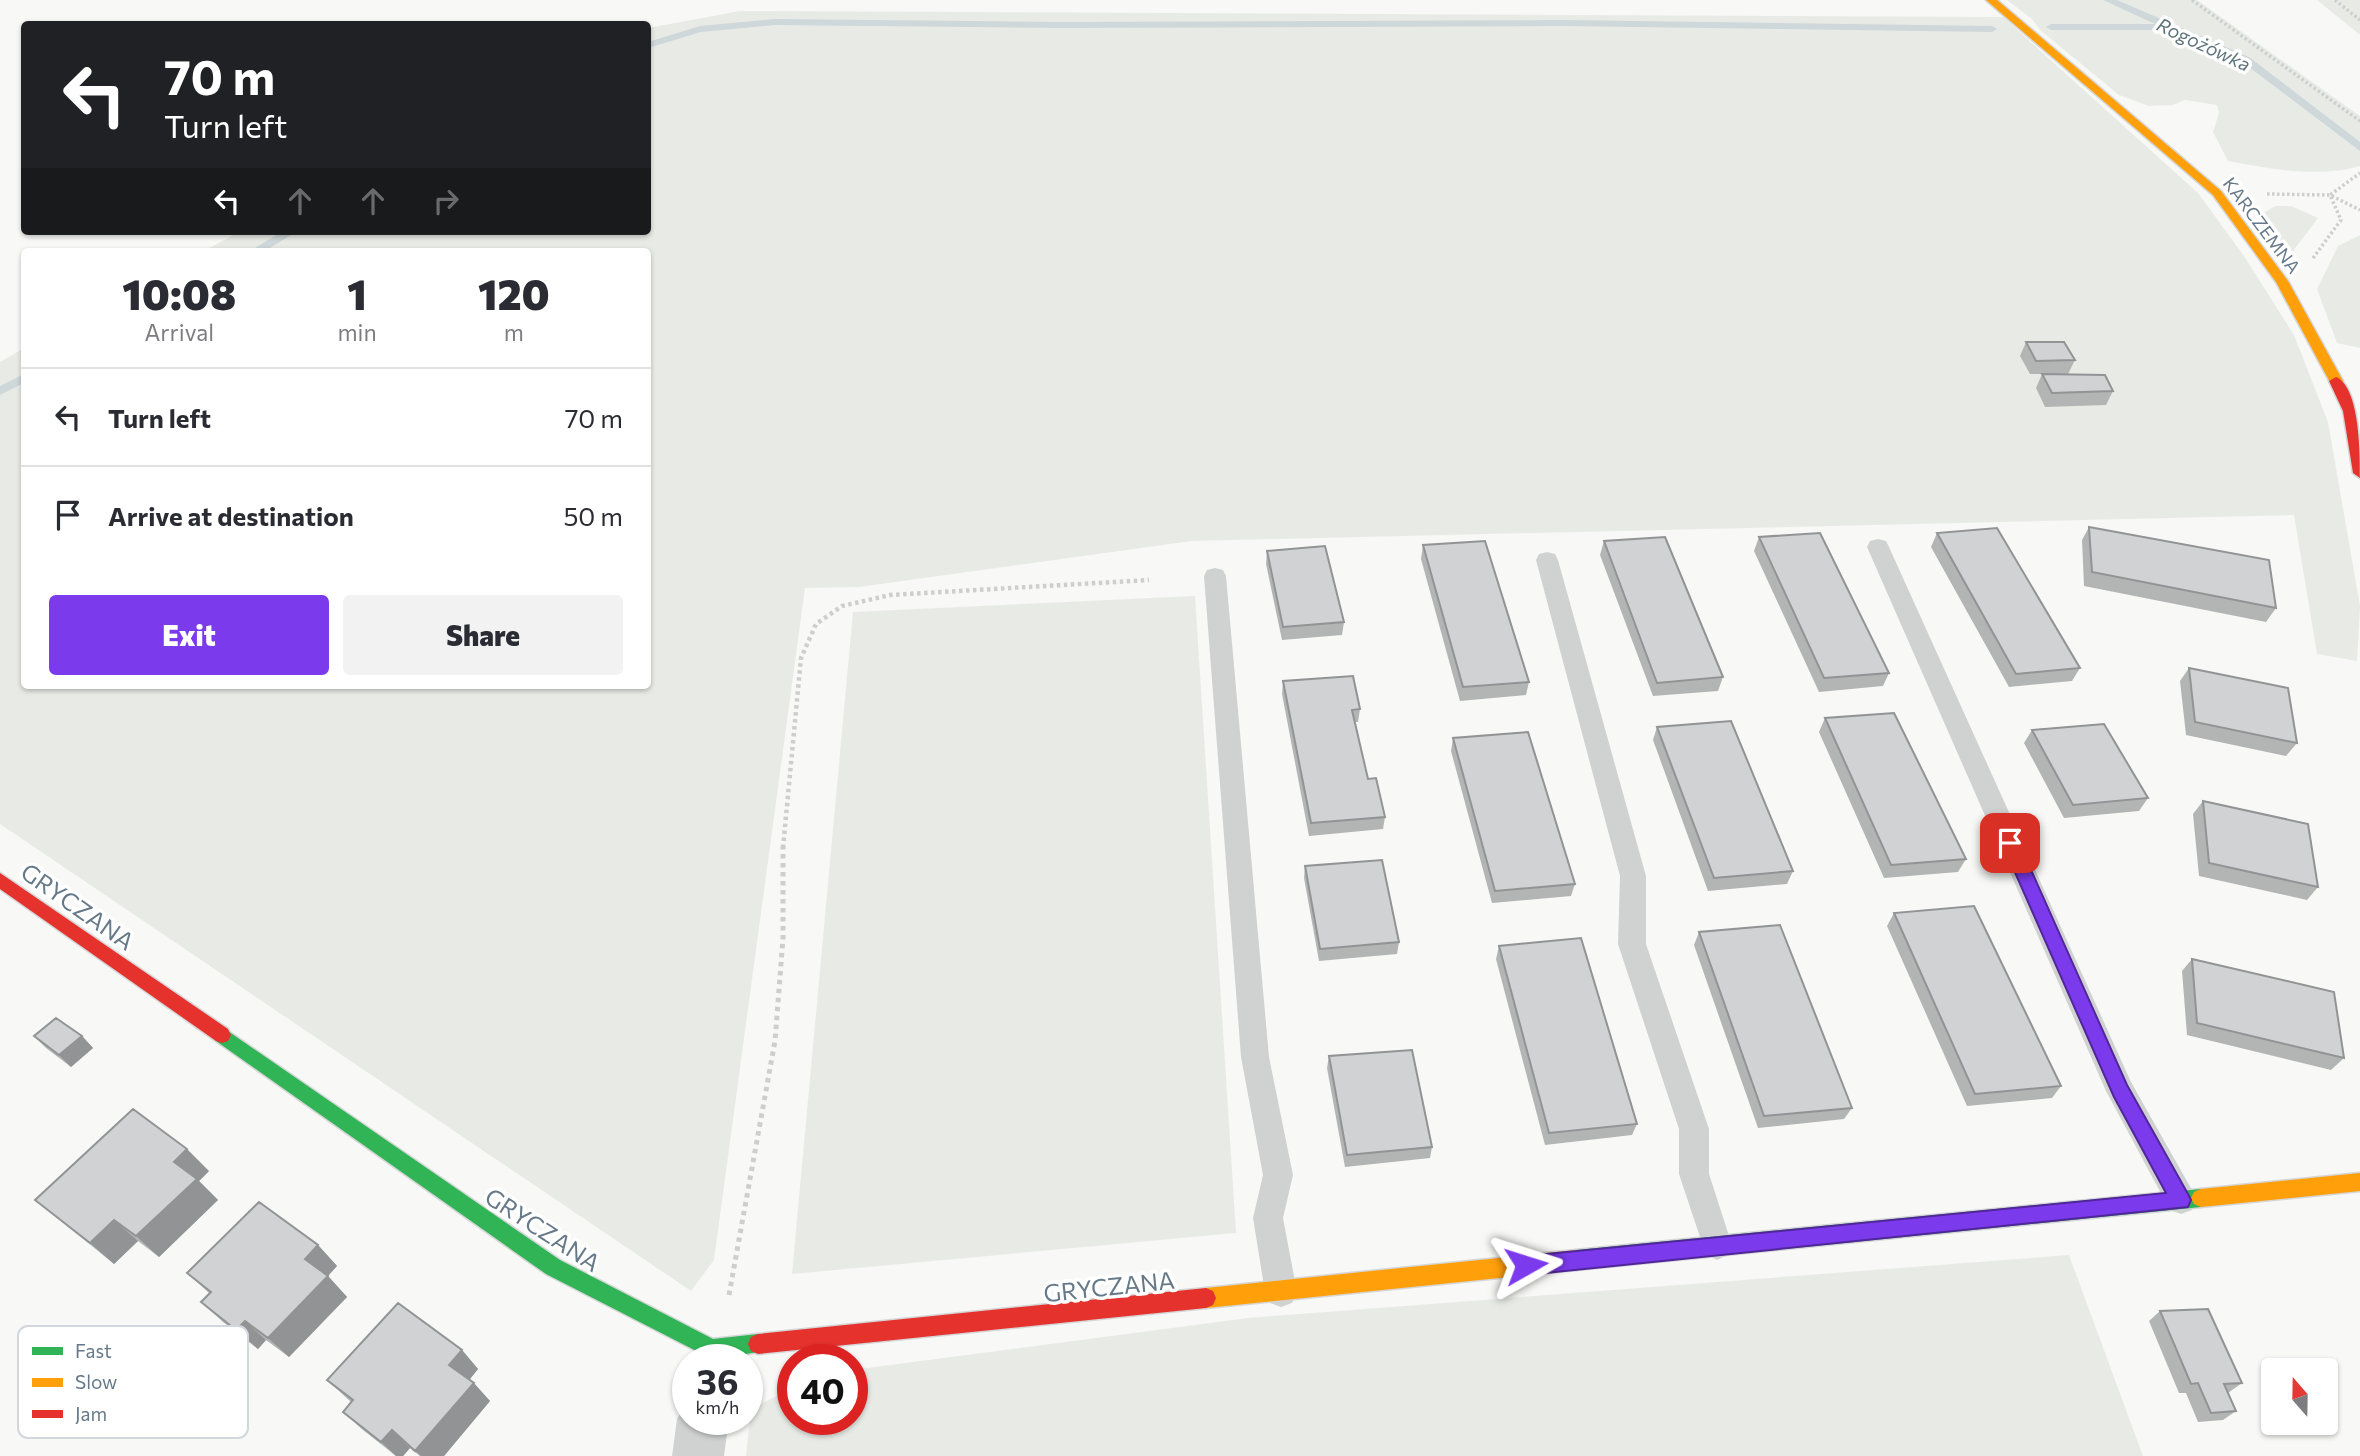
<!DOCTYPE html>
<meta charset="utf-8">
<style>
body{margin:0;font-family:Commissioner,sans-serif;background:#f2f2f3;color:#2b2b33;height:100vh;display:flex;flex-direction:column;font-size:26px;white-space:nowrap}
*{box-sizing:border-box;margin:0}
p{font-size:23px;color:#7c7c81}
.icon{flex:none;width:38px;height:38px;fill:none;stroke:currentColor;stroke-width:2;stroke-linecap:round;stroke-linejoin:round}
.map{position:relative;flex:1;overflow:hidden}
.side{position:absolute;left:21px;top:248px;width:630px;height:441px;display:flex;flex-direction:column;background:#fff;border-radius:7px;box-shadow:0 2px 5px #0004}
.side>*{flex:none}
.hud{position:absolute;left:21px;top:21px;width:630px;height:214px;border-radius:7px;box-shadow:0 2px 5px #0004;background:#202124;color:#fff;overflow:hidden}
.needle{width:46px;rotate:340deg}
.tools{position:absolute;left:2261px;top:1358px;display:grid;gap:14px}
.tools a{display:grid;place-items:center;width:77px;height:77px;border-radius:7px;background:#fff;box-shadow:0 2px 5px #0004;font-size:35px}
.speed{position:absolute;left:672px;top:1344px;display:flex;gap:14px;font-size:35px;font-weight:700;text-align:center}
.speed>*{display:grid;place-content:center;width:91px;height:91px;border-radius:50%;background:#fff;box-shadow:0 2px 5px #0004;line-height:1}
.speed small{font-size:18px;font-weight:400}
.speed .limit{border:10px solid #d22;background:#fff;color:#111}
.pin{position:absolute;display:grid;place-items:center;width:60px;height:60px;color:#fff;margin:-30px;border-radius:14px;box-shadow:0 4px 10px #0006}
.me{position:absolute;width:77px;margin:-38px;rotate:84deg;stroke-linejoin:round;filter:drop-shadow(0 0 5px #0008)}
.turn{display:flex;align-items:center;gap:24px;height:147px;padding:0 28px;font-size:32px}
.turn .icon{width:91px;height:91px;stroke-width:2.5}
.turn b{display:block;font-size:49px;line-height:60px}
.lanes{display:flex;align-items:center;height:66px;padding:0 28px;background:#0003;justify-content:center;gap:35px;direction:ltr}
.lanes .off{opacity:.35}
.eta{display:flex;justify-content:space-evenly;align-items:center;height:119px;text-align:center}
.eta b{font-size:42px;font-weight:800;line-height:49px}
.action{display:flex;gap:14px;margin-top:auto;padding:14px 28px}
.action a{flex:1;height:80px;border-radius:7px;background:#7c3aed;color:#fff;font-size:28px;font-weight:800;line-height:80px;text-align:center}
.action a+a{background:#f2f2f3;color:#2b2b33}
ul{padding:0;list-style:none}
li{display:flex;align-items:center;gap:21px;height:98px;padding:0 28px;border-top:2px solid #e1e1e2}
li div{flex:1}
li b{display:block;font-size:26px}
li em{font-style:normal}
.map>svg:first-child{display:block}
</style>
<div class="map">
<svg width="2360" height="1456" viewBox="0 0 2360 1456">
<rect width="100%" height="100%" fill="#f8f8f7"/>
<!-- green -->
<path fill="#e8ebe5" d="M2007,0H2197L2360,116V166C2319,178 2270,169 2228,161L2213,132L2219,113L2217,105L2185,100L2173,105L2149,106L2119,95L2040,30L2032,19Z
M2317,0H2360V35Z
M740,11L2003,17L2198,193L2244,256L2294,335L2328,422L2360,606L2357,661L2317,654L2294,515L1192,541L859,587L805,588L714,1260L691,1291L0,824V362L24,348V686H648V252H202L241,231H648V28Z
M2275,206H2291L2318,218L2293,251L2280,249L2263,229L2259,216Z
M2360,235V348L2337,343L2317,289L2338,246Z
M1195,596L1236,1233L792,1274L853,612Z
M2069,1255L2143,1456H746L751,1409L793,1388V1419H852V1370L1248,1318Z"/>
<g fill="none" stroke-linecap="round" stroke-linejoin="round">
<!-- stream -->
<path fill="#ced7d9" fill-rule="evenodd" d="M2103,0H2117L2249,57L2360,142V151L2241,61L2163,27L2158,30H2051L2046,27L2051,24H2155Z
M775,19L1060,22L1562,20L1992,26L1997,29L1992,32L1562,26L1060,28L775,25L701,32L648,48V42L700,26Z
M283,231H298L263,252H248Z
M24,374V383L0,395V386Z"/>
<defs>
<path id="fast" d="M222,1027L560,1260L713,1339L758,1334L765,1337L768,1344L765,1351L712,1359L546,1274L216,1041L213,1035L216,1029Z
M2201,1189L2208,1192L2211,1198L2208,1204L2201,1207L1576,1270L1569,1267L1566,1260L1569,1253L1576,1250Z"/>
<path id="slow" d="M1986,0H1997L2221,191L2288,281L2343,381L2341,384H2331L2276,282L2213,195Z
M2360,1173V1191L2201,1207L2194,1204L2191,1198L2194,1192L2201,1189Z
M1576,1250L1583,1253L1586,1260L1583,1267L1576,1270L1206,1308L1199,1305L1196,1298L1199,1291L1206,1288Z"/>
<path id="jam" d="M2336,377C2360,387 2360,454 2360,478L2353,473L2343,411L2329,381Z
M0,873L228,1029L231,1035L228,1041L222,1043L216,1041L0,889Z
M1206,1288L1213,1291L1216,1298L1213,1305L1206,1308L758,1354L751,1351L748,1344L751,1337L758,1334Z"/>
</defs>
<!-- fast casing -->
<use href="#fast" stroke="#d5d6d7" stroke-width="3"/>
<!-- slow casing -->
<use href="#slow" stroke="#d5d6d7" stroke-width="3"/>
<!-- jam casing -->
<use href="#jam" stroke="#d5d6d7" stroke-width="3"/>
<!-- path-far2 -->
<path stroke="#cececf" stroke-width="3.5" stroke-dasharray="2.5 2.5" stroke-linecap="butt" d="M2192,0L2360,121
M2335,0L2360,20
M2267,194L2330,195L2360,210
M2313,258L2341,220L2330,195L2360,173"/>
<!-- path-far1 -->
<path stroke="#cececf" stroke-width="4.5" stroke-dasharray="3.5 3.5" stroke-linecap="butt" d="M783,848L801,658L816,624L842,606L890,595L1149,580"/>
<!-- path -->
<path stroke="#cececf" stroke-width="5" stroke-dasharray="4.5 4.5" stroke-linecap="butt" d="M729,1295L775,1041L783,938V846"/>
<!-- lane -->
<path fill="#d0d2d2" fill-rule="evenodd" d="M1878,539L1886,541L1889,547L2131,1082L2192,1190L2196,1200L2192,1210L2181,1214L2170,1210L2106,1091L1867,547L1870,541Z
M1547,552L1555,554L1558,560L1646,876V944L1709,1129V1174L1732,1245L1728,1255L1717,1260L1706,1255L1679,1174V1129L1618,944L1620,876L1536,560L1539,554Z
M1215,568L1223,570L1226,576L1269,1057L1293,1175L1283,1218L1297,1292L1292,1303L1281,1307L1270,1303L1265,1292L1253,1218L1263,1175L1241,1057L1204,576L1207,570Z"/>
<!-- street -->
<path fill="#d0d2d2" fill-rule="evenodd" d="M688,1400V1419H729L724,1456H672L677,1419Z"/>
<!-- fast -->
<use href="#fast" fill="#30b455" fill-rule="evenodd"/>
<!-- slow -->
<use href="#slow" fill="#ff9f0a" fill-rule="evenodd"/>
<!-- jam -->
<use href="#jam" fill="#e5322d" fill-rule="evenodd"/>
</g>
<!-- wall -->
<path fill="#b3b5b5" d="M2026,342L2075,360L2068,374L2113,391L2106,405L2045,407L2036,388L2042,374H2030L2020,356Z
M2089,527L2276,608L2266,622L2084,586L2082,540Z
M1937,533L2080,668L2072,681L2009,687L1931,547Z
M1759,537L1889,673L1883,686L1819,692L1754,551Z
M1604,541L1723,677L1718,691L1653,696L1600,555Z
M1423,545L1529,682L1526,695L1460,701L1421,559Z
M1267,551L1344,622L1342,635L1282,640L1266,564Z
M2189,668L2297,743L2286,756L2186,735L2180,681Z
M1283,681L1360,709L1358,722H1355L1368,779L1385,817L1383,829L1309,836L1282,694Z
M1825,718L1966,859L1958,872L1884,878L1819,732Z
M1657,727L1793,871L1787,884L1708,891L1653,740Z
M2032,730L2148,798L2139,811L2064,818L2024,743Z
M1453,738L1575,884L1571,896L1492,903L1451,751Z
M2203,801L2318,887L2307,900L2199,876L2193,814Z
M1305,866L1399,942L1397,954L1319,961L1304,878Z
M1894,913L2061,1086L2052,1098L1967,1106L1887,926Z
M1699,932L1852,1108L1844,1119L1758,1128L1694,945Z
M1499,946L1637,1124L1632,1135L1545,1145L1496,959Z
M2192,959L2344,1058L2331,1070L2187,1035L2182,971Z
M34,1036H82L93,1048L71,1067L46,1048Z
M1329,1056L1432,1147L1430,1158L1345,1167L1327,1068Z
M209,1171L199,1181L218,1200L159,1257L138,1241L114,1264L35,1200Z
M318,1245L337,1266L328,1276L347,1297L289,1357L266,1340L258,1349L223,1322L201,1302L209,1293L187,1273Z
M2160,1311L2242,1383L2228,1393L2236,1411L2223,1420L2198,1422L2186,1393H2179L2149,1321Z
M462,1350L478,1369L469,1380L490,1401L444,1456H420L410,1448L403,1456H396L363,1430L343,1412L351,1402L327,1380Z"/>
<!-- shaded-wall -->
<path fill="#929394" d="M82,1036L93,1048L71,1067L59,1055Z
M187,1149L209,1171L199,1181L218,1200L159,1257L136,1236L174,1162Z
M114,1220L138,1241L114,1264L90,1243Z
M318,1245L337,1266L325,1279L305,1259Z
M328,1276L347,1297L289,1357L268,1338Z
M245,1321L266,1340L258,1349L236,1330Z
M462,1350L478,1369L466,1384L449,1365Z
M474,1383L490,1401L444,1456H421L415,1451Z
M392,1430L410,1448L403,1456H396L381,1442Z"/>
<!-- building -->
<path fill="#d0d2d3" stroke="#929394" stroke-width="2" d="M2026,342H2064L2075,360L2036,361Z
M2042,374L2105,375L2113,391L2052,393Z
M2089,527L2269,560L2276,608L2092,572Z
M1997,528L2080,668L2016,674L1937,533Z
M1820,533L1889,673L1824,678L1759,537Z
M1665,537L1723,677L1657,683L1604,541Z
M1485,541L1529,682L1463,687L1423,545Z
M1325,546L1344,622L1283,627L1267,551Z
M2189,668L2288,688L2297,743L2195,722Z
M1353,676L1360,709L1352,710L1368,779L1376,778L1385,817L1311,823L1283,681Z
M1894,713L1966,859L1891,865L1825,718Z
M1731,721L1793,871L1714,878L1657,727Z
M2104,724L2148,798L2073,805L2032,730Z
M1528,732L1575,884L1495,891L1453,738Z
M2203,801L2308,824L2318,887L2209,863Z
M1382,860L1399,942L1320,949L1305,866Z
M1974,906L2061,1086L1975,1094L1894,913Z
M1780,925L1852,1108L1764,1116L1699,932Z
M1581,938L1637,1124L1549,1133L1499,946Z
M2192,959L2334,992L2344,1058L2197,1023Z
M56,1018L82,1036L59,1055L34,1036Z
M1412,1050L1432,1147L1347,1155L1329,1056Z
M133,1109L187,1149L174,1162L197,1179L136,1236L114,1220L90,1243L35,1200Z
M259,1202L318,1245L305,1259L328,1276L268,1338L245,1321L236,1330L201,1302L211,1292L187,1273Z
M398,1303L462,1350L449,1365L474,1383L415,1451L392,1430L381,1442L343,1412L353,1400L327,1380Z
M2208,1309L2242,1383L2224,1384L2236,1411L2211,1413L2198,1383L2191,1384L2160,1311Z"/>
<!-- route -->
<path fill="#7c3aed" stroke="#51269a" stroke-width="2" d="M2010,837L2016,839L2019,843L2127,1085L2188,1194L2191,1200L2188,1207L1526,1275L1519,1272L1516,1265L1519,1259L1526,1256L2166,1193L2114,1097L2002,843L2004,839Z"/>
<g text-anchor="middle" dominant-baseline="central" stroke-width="7" stroke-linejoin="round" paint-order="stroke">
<!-- far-street labels -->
<g font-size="18" fill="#667989" stroke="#fff">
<text transform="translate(2262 225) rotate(53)">KARCZEMNA</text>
</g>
<!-- far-water labels -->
<g font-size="19" font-style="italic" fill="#5e747c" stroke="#fff">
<text transform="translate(2204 44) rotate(25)">Rogożówka</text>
</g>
<!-- near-street labels -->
<g font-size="24" fill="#667989" stroke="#fff">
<text transform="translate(78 906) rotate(35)">GRYCZANA</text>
<text transform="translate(543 1229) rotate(33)">GRYCZANA</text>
<text transform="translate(1109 1286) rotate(-6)">GRYCZANA</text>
</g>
</g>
<!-- legend -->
<rect x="18" y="1326" width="230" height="112" rx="10" fill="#fff" stroke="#d1d7dc" stroke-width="2"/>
<rect x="32" y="1347" width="31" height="8" fill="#30b455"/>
<rect x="32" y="1378" width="31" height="9" fill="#ff9f0a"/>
<rect x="32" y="1410" width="31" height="8" fill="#e5322d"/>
<g font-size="19" fill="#667989">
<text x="75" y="1358">Fast</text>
<text x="75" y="1389">Slow</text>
<text x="75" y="1421">Jam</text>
</g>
</svg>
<div class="tools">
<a><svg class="needle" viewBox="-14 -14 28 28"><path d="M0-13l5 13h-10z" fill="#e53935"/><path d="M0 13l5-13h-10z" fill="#7c7c81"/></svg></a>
</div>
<div class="speed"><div>36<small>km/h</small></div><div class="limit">40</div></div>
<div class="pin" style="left:2010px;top:843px;background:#d93025"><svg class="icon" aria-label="arrive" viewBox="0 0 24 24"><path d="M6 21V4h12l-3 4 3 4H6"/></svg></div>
<svg class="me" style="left:1526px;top:1265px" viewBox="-20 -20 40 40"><path d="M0-17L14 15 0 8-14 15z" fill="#7c3aed" stroke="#fff" stroke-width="4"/></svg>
<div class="hud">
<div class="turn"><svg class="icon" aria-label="left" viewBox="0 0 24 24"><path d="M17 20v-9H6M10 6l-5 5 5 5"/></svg><div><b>70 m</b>Turn left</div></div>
<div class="lanes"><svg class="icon" aria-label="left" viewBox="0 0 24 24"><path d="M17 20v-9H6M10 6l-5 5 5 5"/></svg><svg class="icon off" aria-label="ahead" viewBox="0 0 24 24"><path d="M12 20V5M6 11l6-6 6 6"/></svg><svg class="icon off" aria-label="ahead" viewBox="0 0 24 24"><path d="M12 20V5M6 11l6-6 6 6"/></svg><svg class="icon off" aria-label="right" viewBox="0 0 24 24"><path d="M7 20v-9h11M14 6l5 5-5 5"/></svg></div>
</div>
<section class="side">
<div class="eta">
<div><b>10:08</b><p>Arrival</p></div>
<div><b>1</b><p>min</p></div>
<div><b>120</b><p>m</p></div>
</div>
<ul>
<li><svg class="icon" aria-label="left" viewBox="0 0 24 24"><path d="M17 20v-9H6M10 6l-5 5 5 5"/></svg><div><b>Turn left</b></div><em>70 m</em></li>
<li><svg class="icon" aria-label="arrive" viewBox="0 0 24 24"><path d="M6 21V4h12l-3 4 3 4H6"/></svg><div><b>Arrive at destination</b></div><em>50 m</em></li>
</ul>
<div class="action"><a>Exit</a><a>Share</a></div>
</section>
</div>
